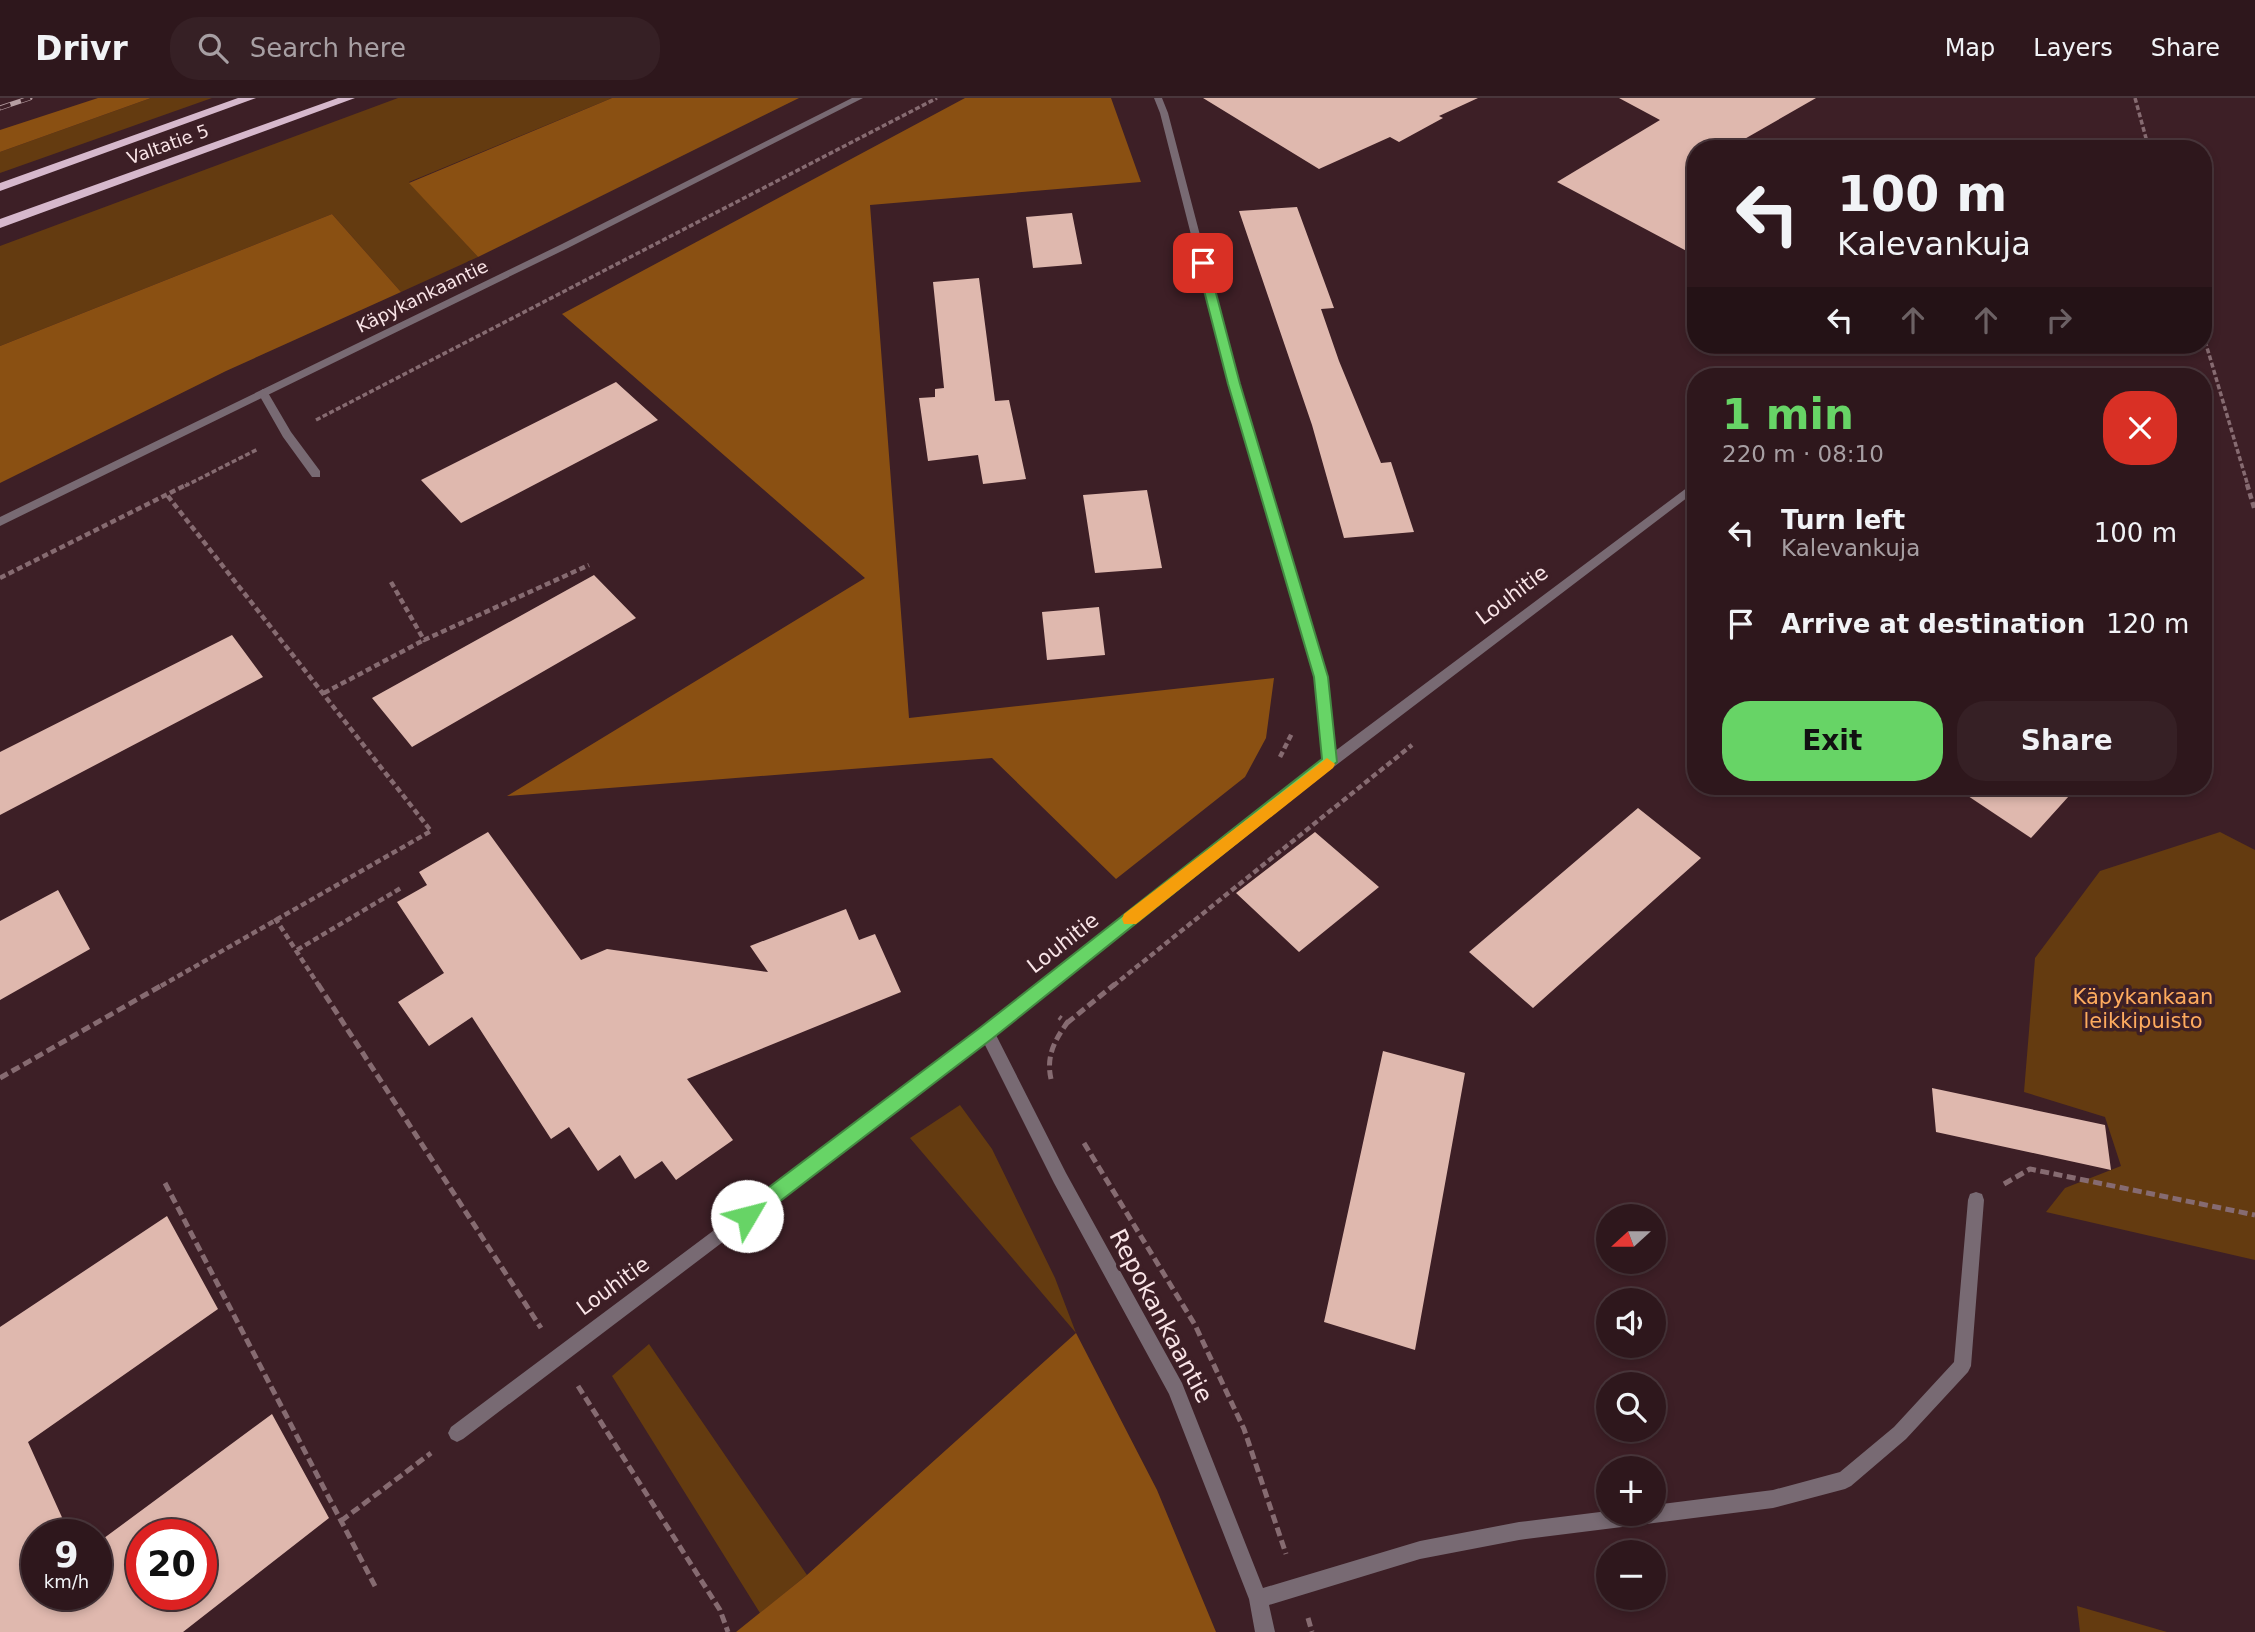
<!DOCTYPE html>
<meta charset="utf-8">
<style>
body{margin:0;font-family:"DejaVu Sans",sans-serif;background:#362025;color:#f1f3f6;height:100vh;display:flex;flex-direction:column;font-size:26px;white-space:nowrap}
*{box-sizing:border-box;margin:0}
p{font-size:23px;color:#a79fa3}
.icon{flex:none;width:38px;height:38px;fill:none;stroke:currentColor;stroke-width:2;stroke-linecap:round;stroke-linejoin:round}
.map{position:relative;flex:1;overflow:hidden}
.drawer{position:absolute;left:1687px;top:270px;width:525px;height:427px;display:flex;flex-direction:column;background:#2e171c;border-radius:28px;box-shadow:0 4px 10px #0003,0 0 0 2px #49363b}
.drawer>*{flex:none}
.top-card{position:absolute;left:1687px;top:42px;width:525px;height:214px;border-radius:28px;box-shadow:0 4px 10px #0003,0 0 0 2px #49363b;background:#2e171c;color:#f1f3f6;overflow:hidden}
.needle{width:46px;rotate:249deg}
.controls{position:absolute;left:1596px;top:1106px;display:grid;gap:14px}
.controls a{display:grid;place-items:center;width:70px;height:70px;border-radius:50%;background:#2e171c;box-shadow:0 4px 10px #0003,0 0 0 2px #49363b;font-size:35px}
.speed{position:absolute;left:21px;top:1421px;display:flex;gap:14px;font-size:35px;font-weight:700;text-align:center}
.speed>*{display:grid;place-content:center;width:91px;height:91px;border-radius:50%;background:#2e171c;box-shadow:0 4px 10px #0003,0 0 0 2px #49363b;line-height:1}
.speed small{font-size:18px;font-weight:400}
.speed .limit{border:10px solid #d22;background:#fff;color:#111}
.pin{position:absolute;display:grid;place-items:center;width:60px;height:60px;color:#fff;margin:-30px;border-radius:14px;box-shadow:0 4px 10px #0006}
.me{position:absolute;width:77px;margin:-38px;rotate:53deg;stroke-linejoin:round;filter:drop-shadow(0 0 5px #0008)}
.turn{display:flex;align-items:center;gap:24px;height:147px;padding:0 35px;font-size:32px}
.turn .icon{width:91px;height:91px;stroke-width:2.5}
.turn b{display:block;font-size:49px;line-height:60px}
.lanes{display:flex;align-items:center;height:66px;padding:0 35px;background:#0003;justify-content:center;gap:35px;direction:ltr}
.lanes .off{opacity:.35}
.round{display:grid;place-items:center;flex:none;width:74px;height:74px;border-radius:28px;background:#362025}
.summary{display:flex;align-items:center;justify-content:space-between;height:119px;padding:0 35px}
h1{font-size:42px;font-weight:700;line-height:52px;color:#67d466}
.primary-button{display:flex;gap:14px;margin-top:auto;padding:14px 35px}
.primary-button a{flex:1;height:80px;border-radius:28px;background:#67d466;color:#111;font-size:28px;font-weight:700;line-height:80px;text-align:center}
.primary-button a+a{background:#362025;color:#f1f3f6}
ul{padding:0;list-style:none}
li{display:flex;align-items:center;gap:21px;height:91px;padding:0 35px}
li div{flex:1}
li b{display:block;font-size:26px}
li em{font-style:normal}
header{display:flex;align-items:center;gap:42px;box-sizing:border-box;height:98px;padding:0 35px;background:#2e171c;border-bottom:2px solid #49363b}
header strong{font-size:33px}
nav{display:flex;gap:38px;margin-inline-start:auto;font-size:24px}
.search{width:490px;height:63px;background:#362025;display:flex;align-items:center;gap:18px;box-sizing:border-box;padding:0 24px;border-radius:28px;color:#a79fa3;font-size:26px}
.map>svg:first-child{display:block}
</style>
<header>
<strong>Drivr</strong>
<div class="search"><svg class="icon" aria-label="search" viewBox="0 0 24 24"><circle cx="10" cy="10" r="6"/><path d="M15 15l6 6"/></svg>Search here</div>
<nav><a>Map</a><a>Layers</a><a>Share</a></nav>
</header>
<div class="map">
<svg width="2255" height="1534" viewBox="0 0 2255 1534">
<rect width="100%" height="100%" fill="#3d1f26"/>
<!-- green -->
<path fill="#643b10" d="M151,0H212L0,75V54Z
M398,0H612L409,84L478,159L401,194L332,116L0,248V148Z
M2220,734L2255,752V1162L2046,1114L2065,1090L2121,1068L2105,1019L2024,994L2035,860L2100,773Z
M960,1007L992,1051L1055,1180L1076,1235L910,1040Z
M649,1246L807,1477L760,1515L612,1278Z
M2077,1508L2167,1534H2080Z"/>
<!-- forest -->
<path fill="#8a5012" d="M98,0H151L0,54V32Z
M612,0H799L478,159L409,85Z
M965,0H1111L1141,84L870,107L909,620L1274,580L1266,640L1245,679L1116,781L992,660L507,698L865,480L562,216Z
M332,116L401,194L226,273L0,385V248Z
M1076,1235L1157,1392L1216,1534H736L807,1477Z"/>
<!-- building -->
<path fill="#dfb8ae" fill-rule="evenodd" d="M1203,0H1478L1439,18L1443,20L1399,44L1390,39L1319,71Z
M1619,0H1816L1727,51H1696V158L1557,84L1660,22Z
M1297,109L1334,210L1321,211L1339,263L1381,365L1391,364L1414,434L1344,440L1312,327L1239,113Z
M1072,115L1082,166L1033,170L1026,119Z
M979,180L995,303L1009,302L1026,381L983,386L978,357L928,363L919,300L935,299V291L944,290L933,184Z
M616,284L658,322L461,425L421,382Z
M1147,392L1162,470L1095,475L1083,397Z
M594,477L636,520L412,649L372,600Z
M1099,509L1105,557L1047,562L1042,514Z
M232,537L263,579L0,717V654Z
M1953,688H2078L2031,740Z
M1638,710L1701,760L1533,910L1469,854Z
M488,734L581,862L607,851L768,874L750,848L846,811L859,842L875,836L901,894L687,981L733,1042L676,1082L662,1063L635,1081L620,1057L598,1073L569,1029L551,1041L472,919L429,948L398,904L444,875L397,804L427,787L419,774Z
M1315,734L1379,789L1299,854L1236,795Z
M58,792L90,851L0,902V823Z
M1383,953L1465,975L1415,1252L1324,1224Z
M1932,990L2105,1027L2111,1072L1936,1034Z
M167,1118L218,1211L28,1344L70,1437H37V1496H96V1446L272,1316L329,1420L183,1534H0V1229ZM142,1437H201V1496H142Z"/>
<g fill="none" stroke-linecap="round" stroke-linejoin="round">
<!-- path-far2 -->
<path stroke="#866b71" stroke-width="3.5" stroke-dasharray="5 2.5" stroke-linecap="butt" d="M2135,0L2149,51
M2203,236L2248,388
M316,322L937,0
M185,388L258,351"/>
<!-- path-far1 -->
<path stroke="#866b71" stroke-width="4.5" stroke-dasharray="6 3.5" stroke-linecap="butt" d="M2247,386L2255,413
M0,480L188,386
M391,484L424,542L589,467
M324,595L424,542
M1280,659L1292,635
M275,820L319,888
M297,852L401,790
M161,888L431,733L167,397
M1113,888L1412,647"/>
<!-- path -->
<path stroke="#866b71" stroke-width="5" stroke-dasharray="9 4.5" stroke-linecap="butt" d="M318,886L541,1230
M1067,925L1115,886
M0,980L164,886
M1051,981C1046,959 1054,943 1067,925L1059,919
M1084,1045L1195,1227L1244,1331L1286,1456
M165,1085L376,1490
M2004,1086L2030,1071L2255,1117
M578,1288L720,1512L728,1534
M341,1423L431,1355
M1308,1520L1312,1534"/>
<!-- service -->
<path fill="#786a73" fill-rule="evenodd" d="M263,291L267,293L291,334L320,373V379H312L283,339L258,295Z
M987,928L992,930L995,935L992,940L463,1341L457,1344L451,1341L448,1335L451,1329Z"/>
<!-- minor -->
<path fill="#786a73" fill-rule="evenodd" d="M1154,0H1162L1168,15L1239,286L1327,579L1335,653L1696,383V393L1335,668L996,937L1066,1075L1182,1285L1263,1490L1420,1443L1519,1424L1608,1413V1416H1654V1407L1773,1392L1840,1374L1894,1329L1954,1264L1968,1102L1970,1096L1976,1094L1982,1096L1984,1102L1971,1268L1968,1274L1906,1341L1851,1388L1845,1391L1773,1410L1519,1442L1420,1461L1269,1507L1275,1534H1255L1249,1501L1169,1296L1054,1085L979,935L982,930L1323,662L1315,579L1229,286L1160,15Z"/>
<!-- tertiary -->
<path fill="#786a73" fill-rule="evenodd" d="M852,0H863L568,150L0,428V419L562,146Z"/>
<!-- trunk -->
<path fill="#d6b8cc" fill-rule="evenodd" d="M238,0H256L0,93V85Z
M338,0H355L0,130V121Z"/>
<defs>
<path id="rail" d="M0,10L30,0"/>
</defs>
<!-- rail casing -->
<use href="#rail" stroke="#b69ea2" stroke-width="5"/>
<!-- rail -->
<use href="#rail" stroke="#3d1f26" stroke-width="3.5" stroke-dasharray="11" stroke-linecap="butt"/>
</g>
<!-- route -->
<path fill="#67d466" stroke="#438a42" stroke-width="2" d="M1203,162L1208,165L1240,286L1328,579L1337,664L993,940L753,1124L747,1127L740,1124L737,1118L740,1111L981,929L1322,661L1314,579L1228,286L1197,165Z"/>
<!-- slow -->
<path fill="#f59e0b" d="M1327,660L1335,666L1333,670L1136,826H1124L1122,821L1124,816Z"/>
<g text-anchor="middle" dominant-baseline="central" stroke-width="7" stroke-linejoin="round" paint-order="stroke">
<!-- far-street labels -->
<g font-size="18" fill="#f9e4e7" stroke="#3d1f26">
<text transform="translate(168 46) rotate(-20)">Valtatie 5</text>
<text transform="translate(422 198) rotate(-26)">Käpykankaantie</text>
</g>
<!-- street labels -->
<g font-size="21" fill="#f9e4e7" stroke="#3d1f26">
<text transform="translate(1512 497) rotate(-37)">Louhitie</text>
<text transform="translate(1063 845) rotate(-38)">Louhitie</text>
<text transform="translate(613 1188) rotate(-36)">Louhitie</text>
</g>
<!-- park labels -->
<g font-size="21" fill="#feab5e" stroke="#3d1f26">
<text x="2143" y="899">Käpykankaan<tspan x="2143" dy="24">leikkipuisto</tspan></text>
</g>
<!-- near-street labels -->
<g font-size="24" fill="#f9e4e7" stroke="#3d1f26">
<text transform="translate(1161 1218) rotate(62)">Repokankaantie</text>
</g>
</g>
</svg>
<div class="controls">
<a><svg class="needle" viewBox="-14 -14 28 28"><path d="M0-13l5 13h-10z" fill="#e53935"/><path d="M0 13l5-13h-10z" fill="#a79fa3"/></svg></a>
<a><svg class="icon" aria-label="sound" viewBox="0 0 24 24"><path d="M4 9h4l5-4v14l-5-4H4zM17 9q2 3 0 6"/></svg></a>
<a><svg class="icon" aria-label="search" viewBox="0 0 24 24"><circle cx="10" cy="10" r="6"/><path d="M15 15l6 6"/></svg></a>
<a>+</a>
<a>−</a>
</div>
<div class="speed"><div>9<small>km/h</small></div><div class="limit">20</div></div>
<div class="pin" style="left:1203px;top:165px;background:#d93025"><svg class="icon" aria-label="arrive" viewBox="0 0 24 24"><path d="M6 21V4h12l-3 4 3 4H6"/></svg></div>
<svg class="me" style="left:747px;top:1118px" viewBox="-20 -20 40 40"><circle r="19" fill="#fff"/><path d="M0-13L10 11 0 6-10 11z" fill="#67d466"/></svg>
<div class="top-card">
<div class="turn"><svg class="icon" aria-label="left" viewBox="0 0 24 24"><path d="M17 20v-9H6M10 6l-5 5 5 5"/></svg><div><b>100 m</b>Kalevankuja</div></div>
<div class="lanes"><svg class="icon" aria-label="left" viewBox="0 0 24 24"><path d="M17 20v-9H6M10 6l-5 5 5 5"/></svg><svg class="icon off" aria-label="ahead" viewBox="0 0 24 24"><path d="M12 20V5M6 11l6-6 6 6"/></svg><svg class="icon off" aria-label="ahead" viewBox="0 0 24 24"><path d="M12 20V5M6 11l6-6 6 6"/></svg><svg class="icon off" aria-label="right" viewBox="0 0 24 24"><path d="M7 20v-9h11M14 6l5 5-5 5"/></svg></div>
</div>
<section class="drawer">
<div class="summary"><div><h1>1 min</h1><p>220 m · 08:10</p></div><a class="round" style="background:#d93025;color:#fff"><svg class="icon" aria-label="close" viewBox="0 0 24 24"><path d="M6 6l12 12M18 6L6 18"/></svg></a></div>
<ul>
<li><svg class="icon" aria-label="left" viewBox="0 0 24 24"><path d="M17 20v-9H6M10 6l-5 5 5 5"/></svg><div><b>Turn left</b><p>Kalevankuja</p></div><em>100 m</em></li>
<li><svg class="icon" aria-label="arrive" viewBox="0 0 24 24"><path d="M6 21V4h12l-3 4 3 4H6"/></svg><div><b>Arrive at destination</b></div><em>120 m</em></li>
</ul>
<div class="primary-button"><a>Exit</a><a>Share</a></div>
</section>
</div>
